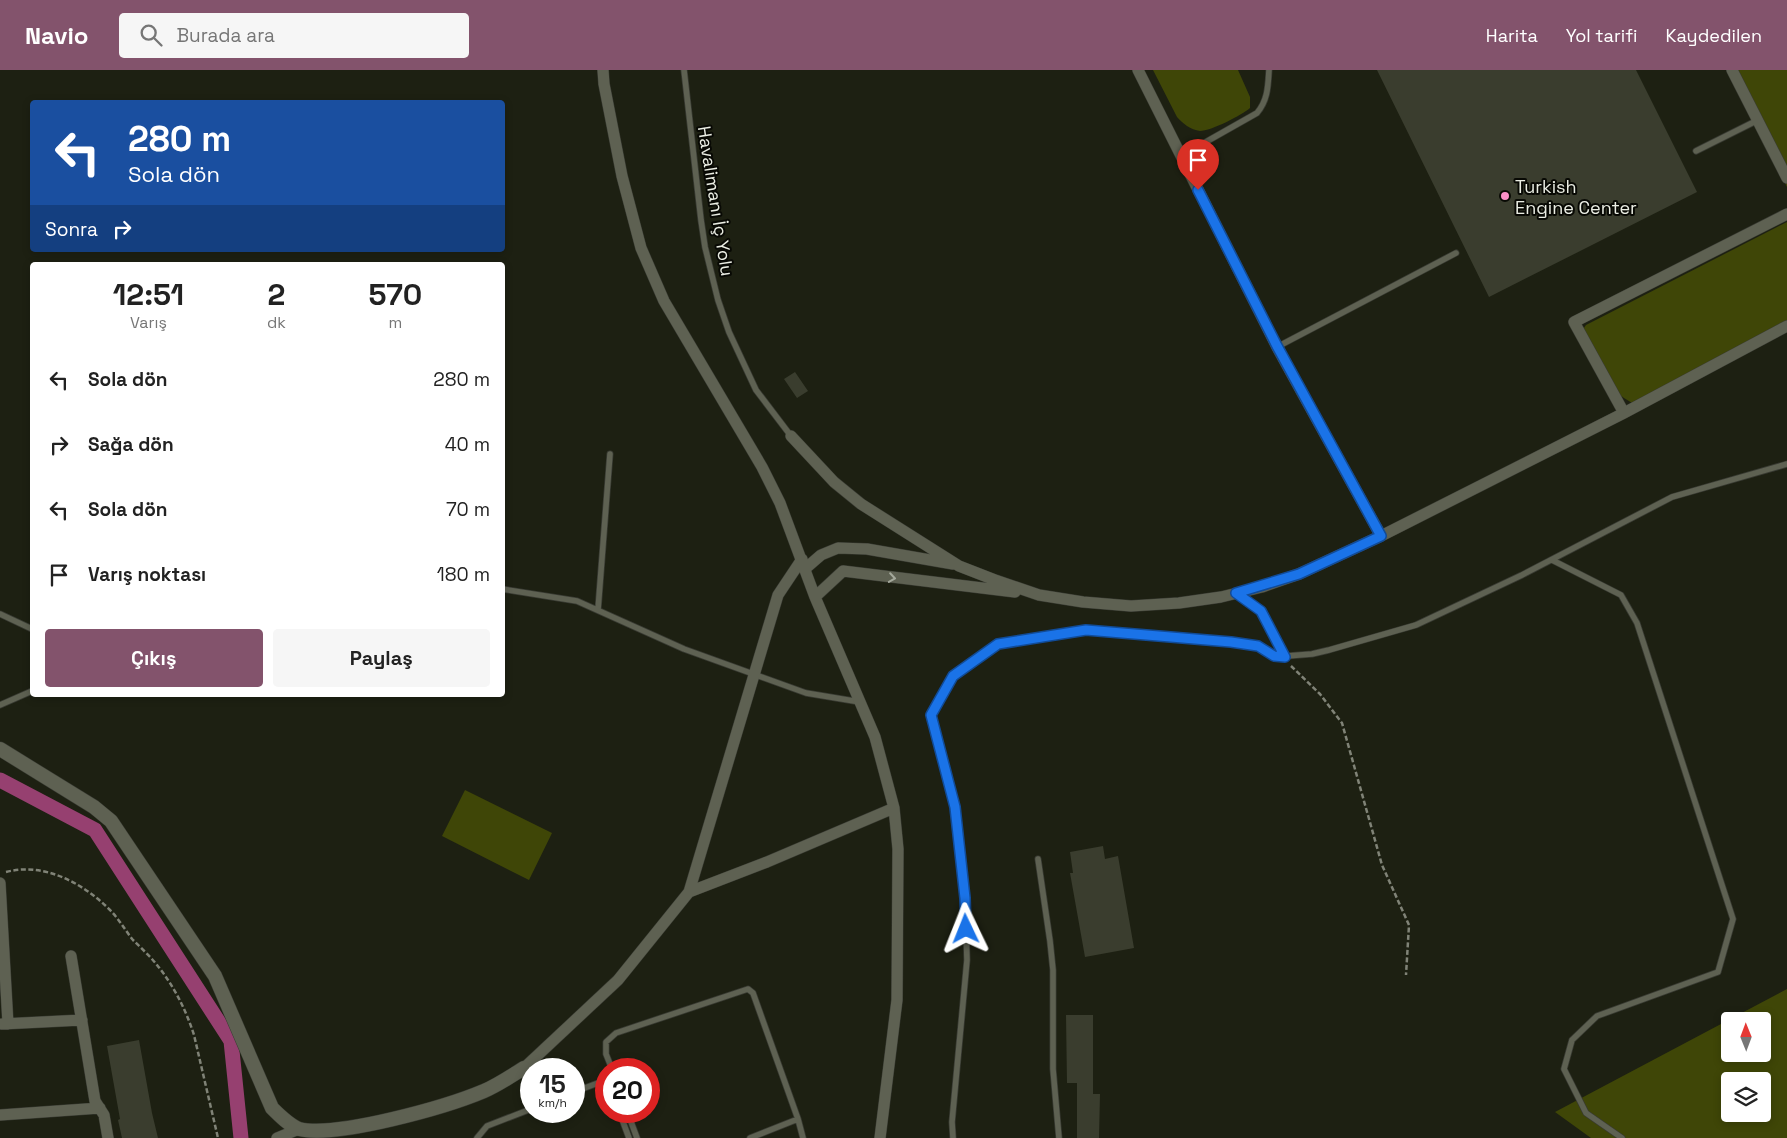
<!DOCTYPE html>
<html lang="tr">
<meta charset="utf-8">
<style>
body{margin:0;font-family:"Space Grotesk",sans-serif;background:#f6f6f6;color:#222;height:100vh;display:flex;flex-direction:column;font-size:19px;white-space:nowrap}
*{box-sizing:border-box;margin:0}
p{font-size:16px;color:#767676}
.icon{flex:none;width:28px;height:28px;fill:none;stroke:currentColor;stroke-width:2;stroke-linecap:round;stroke-linejoin:round}
.map{position:relative;flex:1;overflow:hidden}
.drawer{position:absolute;left:30px;top:192px;width:475px;height:435px;display:flex;flex-direction:column;background:#fff;border-radius:5px;box-shadow:0 2px 8px #0003}
.drawer>*{flex:none}
.banner{position:absolute;left:30px;top:30px;width:475px;height:152px;border-radius:5px;box-shadow:0 2px 8px #0003;background:#1a4fa0;color:#fff;overflow:hidden}
.needle{width:32px;rotate:359deg}
.buttons{position:absolute;left:1721px;top:942px;display:grid;gap:10px}
.buttons a{display:grid;place-items:center;width:50px;height:50px;border-radius:5px;background:#fff;box-shadow:0 2px 8px #0003;font-size:25px}
.speed{position:absolute;left:520px;top:988px;display:flex;gap:10px;font-size:25px;font-weight:700;text-align:center}
.speed>*{display:grid;place-content:center;width:65px;height:65px;border-radius:50%;background:#fff;box-shadow:0 2px 8px #0003;line-height:1}
.speed small{font-size:12px;font-weight:400}
.speed .limit{border:8px solid #d22;background:#fff;color:#111}
.pin{position:absolute;display:grid;place-items:center;width:42px;height:42px;color:#fff;margin:-51px -21px;border-radius:50% 50% 50% 0;rotate:-45deg;box-shadow:0 0 5px #0007}
.pin .icon{rotate:45deg}
.me{position:absolute;width:55px;margin:-28px;rotate:358deg;stroke-linejoin:round;filter:drop-shadow(0 0 4px #0008)}
.turn{display:flex;align-items:center;gap:18px;height:105px;padding:0 15px;font-size:22px}
.turn .icon{width:65px;height:65px;stroke-width:2.5}
.turn b{display:block;font-size:35px;line-height:42px}
.then{display:flex;align-items:center;height:48px;padding:0 15px;background:#0003;gap:10px;font-size:19px}
.eta{display:flex;justify-content:space-evenly;align-items:center;height:85px;text-align:center}
.eta b{font-size:30px;font-weight:700;line-height:35px}
.primary-button{display:flex;gap:10px;margin-top:auto;padding:10px 15px}
.primary-button a{flex:1;height:58px;border-radius:5px;background:#83536c;color:#fff;font-size:20px;font-weight:700;line-height:58px;text-align:center}
.primary-button a+a{background:#f6f6f6;color:#222}
ul{padding:0;list-style:none}
li{display:flex;align-items:center;gap:15px;height:65px;padding:0 15px}
li div{flex:1}
li b{display:block;font-size:19px}
li em{font-style:normal}
header{display:flex;align-items:center;gap:30px;box-sizing:border-box;height:70px;padding:0 25px;background:#83536c;color:#fff}
header strong{font-size:24px}
nav{display:flex;gap:28px;margin-inline-start:auto;font-size:18px}
.search{width:350px;height:45px;background:#f6f6f6;display:flex;align-items:center;gap:12px;box-sizing:border-box;padding:0 18px;border-radius:5px;color:#767676;font-size:19px}
.map>svg:first-child{display:block}
</style>
<header>
<strong>Navio</strong>
<div class="search"><svg class="icon" aria-label="search" viewBox="0 0 24 24"><circle cx="10" cy="10" r="6"/><path d="M15 15l6 6"/></svg>Burada ara</div>
<nav><a>Harita</a><a>Yol tarifi</a><a>Kaydedilen</a></nav>
</header>
<div class="map">
<svg width="1787" height="1068" viewBox="0 0 1787 1068">
<rect width="100%" height="100%" fill="#1d2012"/>
<!-- green -->
<path fill="#3f4607" fill-rule="evenodd" d="M1153,0H1238L1250,27V38C1242,45 1211,61 1200,61C1191,60 1182,53 1177,47Z
M1727,0H1787V117Z
M1787,152V256L1637,336L1624,328L1601,311L1577,268L1586,255Z
M465,720L552,763L529,810L442,766Z
M1787,919V1068H1591L1555,1042ZM1730,951H1762V984H1730ZM1730,1011H1762V1044H1730Z"/>
<g fill="none" stroke-linecap="round" stroke-linejoin="round">
<!-- canal -->
<path stroke="#964070" stroke-width="15" d="M0,710L95,760L231,971L241,1068"/>
</g>
<!-- building -->
<path fill="#3a3d2e" d="M1377,0H1636L1697,122L1489,227Z
M795,302L808,321L797,328L784,309Z
M1103,776L1105,789L1118,786L1134,878L1085,887L1070,803H1073L1070,782Z
M1066,945H1093V1024H1100L1099,1068H1077V1013H1067Z
M139,970L152,1043L158,1068H122L118,1050L120,1049L107,976Z"/>
<g fill="none" stroke-linecap="round" stroke-linejoin="round">
<defs>
<path id="service" d="M684,0L701,150L705,177L718,230L729,262L756,320L791,366
M1696,81L1758,50
M1181,86L1257,43C1268,30 1268,16 1269,0
M1277,277L1456,183
M1552,490L1621,525L1637,553L1733,849L1718,902L1597,946L1572,970L1564,999L1586,1043L1622,1068
M502,519L577,531L684,579L806,623L860,632
M1237,525L1261,541L1285,587
M598,540L610,384
M0,544L32,559
M0,635L32,621
M1038,789L1050,871L1053,900V999L1059,1068
M612,999L606,984V972L616,963L748,919L753,923L798,1049L803,1068
M574,1022L606,1010
M619,1041L629,1068
M627,1041L637,1068
M477,1068L487,1056L531,1039
M750,1068L798,1049
M953,1068L952,1052L967,890L965,828L955,737L931,645L953,606L998,574L1086,560L1231,572L1258,577L1274,587L1312,584L1329,580L1416,555L1522,505L1672,427L1787,394"/>
<path id="minor" d="M1138,0L1277,277L1381,466
M1732,0L1787,108
M1624,343L1574,252L1787,144
M791,366L834,412L861,434L959,496L995,510L1039,525L1083,532L1131,536L1179,533L1221,527L1262,517L1299,504L1381,466L1624,343L1787,256
M806,498L821,485L838,478L867,479L953,494
M815,527L843,501L1015,522
M0,813L8,954
M689,822L778,525L802,489
M71,886L95,1031L104,1045L108,1068
M2,954L82,950
M524,998L618,910L689,822L767,792L894,738L875,667L815,527L780,433L762,397L664,231L641,178L622,106L604,14L603,0
M0,1045L100,1038
M277,1068L299,1059
M880,1068L897,930L898,779L894,738"/>
<path id="tertiary" d="M0,679L94,737L111,751L215,906L272,1038C280,1046 289,1055 299,1059C337,1068 446,1037 484,1021C498,1015 511,1006 524,998"/>
</defs>
<!-- service casing -->
<use href="#service" stroke="#393b33" stroke-width="7"/>
<!-- minor casing -->
<use href="#minor" stroke="#393b33" stroke-width="12"/>
<!-- tertiary casing -->
<use href="#tertiary" stroke="#393b33" stroke-width="15"/>
<!-- path -->
<path stroke="#808377" stroke-width="2.5" stroke-dasharray="5 2.5" stroke-linecap="butt" d="M1291,596L1320,624L1342,653L1382,795L1409,855L1406,905
M6,802C44,792 83,813 110,840C119,849 125,860 133,870C141,878 150,886 157,895C174,916 186,940 194,965L218,1068"/>
<!-- service -->
<use href="#service" stroke="#5e6152" stroke-width="5.5"/>
<!-- minor -->
<use href="#minor" stroke="#5e6152" stroke-width="11"/>
<!-- tertiary -->
<use href="#tertiary" stroke="#5e6152" stroke-width="14"/>
</g>
<!-- one-way arrows -->
<defs><path id="oneway-chevron" d="M-2-3.5L2.5 0L-2 3.5" fill="none" stroke-width="1.6" stroke-linecap="round" stroke-linejoin="round" transform="scale(1.25)"/></defs>
<use stroke="#a4a89b" href="#oneway-chevron" transform="translate(892 508) rotate(8)"/>
<g fill="none" stroke-linecap="round" stroke-linejoin="round">
<defs>
<path id="route" d="M966,859L965,828L955,737L931,645L953,606L998,574L1086,560L1231,572L1258,576L1274,586L1285,587L1261,541L1236,523L1299,504L1381,466L1277,276L1198,120"/>
</defs>
<!-- route casing -->
<use href="#route" stroke="#114b97" stroke-width="12"/>
<!-- route -->
<use href="#route" stroke="#1a73e8" stroke-width="9"/>
</g>
<!-- markers -->
<circle fill="#fa8fc7" stroke="#080904" stroke-width="2" cx="1505" cy="126" r="5"/>
<g text-anchor="middle" dominant-baseline="central" stroke-width="4" stroke-linejoin="round" paint-order="stroke">
<!-- poi labels -->
<g font-size="18" fill="#ebeee4" stroke="#080904" text-anchor="start">
<text x="1515" y="116">Turkish<tspan x="1515" dy="21">Engine Center</tspan></text>
</g>
<!-- street labels -->
<g font-size="18" fill="#ebeee4" stroke="#080904">
<text transform="translate(716 131) rotate(81)">Havalimanı İç Yolu</text>
</g>
</g>
</svg>
<div class="buttons">
<a><svg class="needle" viewBox="-14 -14 28 28"><path d="M0-13l5 13h-10z" fill="#e53935"/><path d="M0 13l5-13h-10z" fill="#767676"/></svg></a>
<a><svg class="icon" aria-label="layers" viewBox="0 0 24 24"><path d="M12 4l9 5-9 5-9-5zM3 14l9 5 9-5"/></svg></a>
</div>
<div class="speed"><div>15<small>km/h</small></div><div class="limit">20</div></div>
<div class="pin" style="left:1198px;top:120px;background:#d93025"><svg class="icon" aria-label="arrive" viewBox="0 0 24 24"><path d="M6 21V4h12l-3 4 3 4H6"/></svg></div>
<svg class="me" style="left:966px;top:859px" viewBox="-20 -20 40 40"><path d="M0-17L14 15 0 8-14 15z" fill="#1a73e8" stroke="#fff" stroke-width="4"/></svg>
<div class="banner">
<div class="turn"><svg class="icon" aria-label="left" viewBox="0 0 24 24"><path d="M17 20v-9H6M10 6l-5 5 5 5"/></svg><div><b>280 m</b>Sola dön</div></div>
<div class="then">Sonra<svg class="icon" aria-label="right" viewBox="0 0 24 24"><path d="M7 20v-9h11M14 6l5 5-5 5"/></svg></div>
</div>
<section class="drawer">
<div class="eta">
<div><b>12:51</b><p>Varış</p></div>
<div><b>2</b><p>dk</p></div>
<div><b>570</b><p>m</p></div>
</div>
<ul>
<li><svg class="icon" aria-label="left" viewBox="0 0 24 24"><path d="M17 20v-9H6M10 6l-5 5 5 5"/></svg><div><b>Sola dön</b></div><em>280 m</em></li>
<li><svg class="icon" aria-label="right" viewBox="0 0 24 24"><path d="M7 20v-9h11M14 6l5 5-5 5"/></svg><div><b>Sağa dön</b></div><em>40 m</em></li>
<li><svg class="icon" aria-label="left" viewBox="0 0 24 24"><path d="M17 20v-9H6M10 6l-5 5 5 5"/></svg><div><b>Sola dön</b></div><em>70 m</em></li>
<li><svg class="icon" aria-label="arrive" viewBox="0 0 24 24"><path d="M6 21V4h12l-3 4 3 4H6"/></svg><div><b>Varış noktası</b></div><em>180 m</em></li>
</ul>
<div class="primary-button"><a>Çıkış</a><a>Paylaş</a></div>
</section>
</div>
